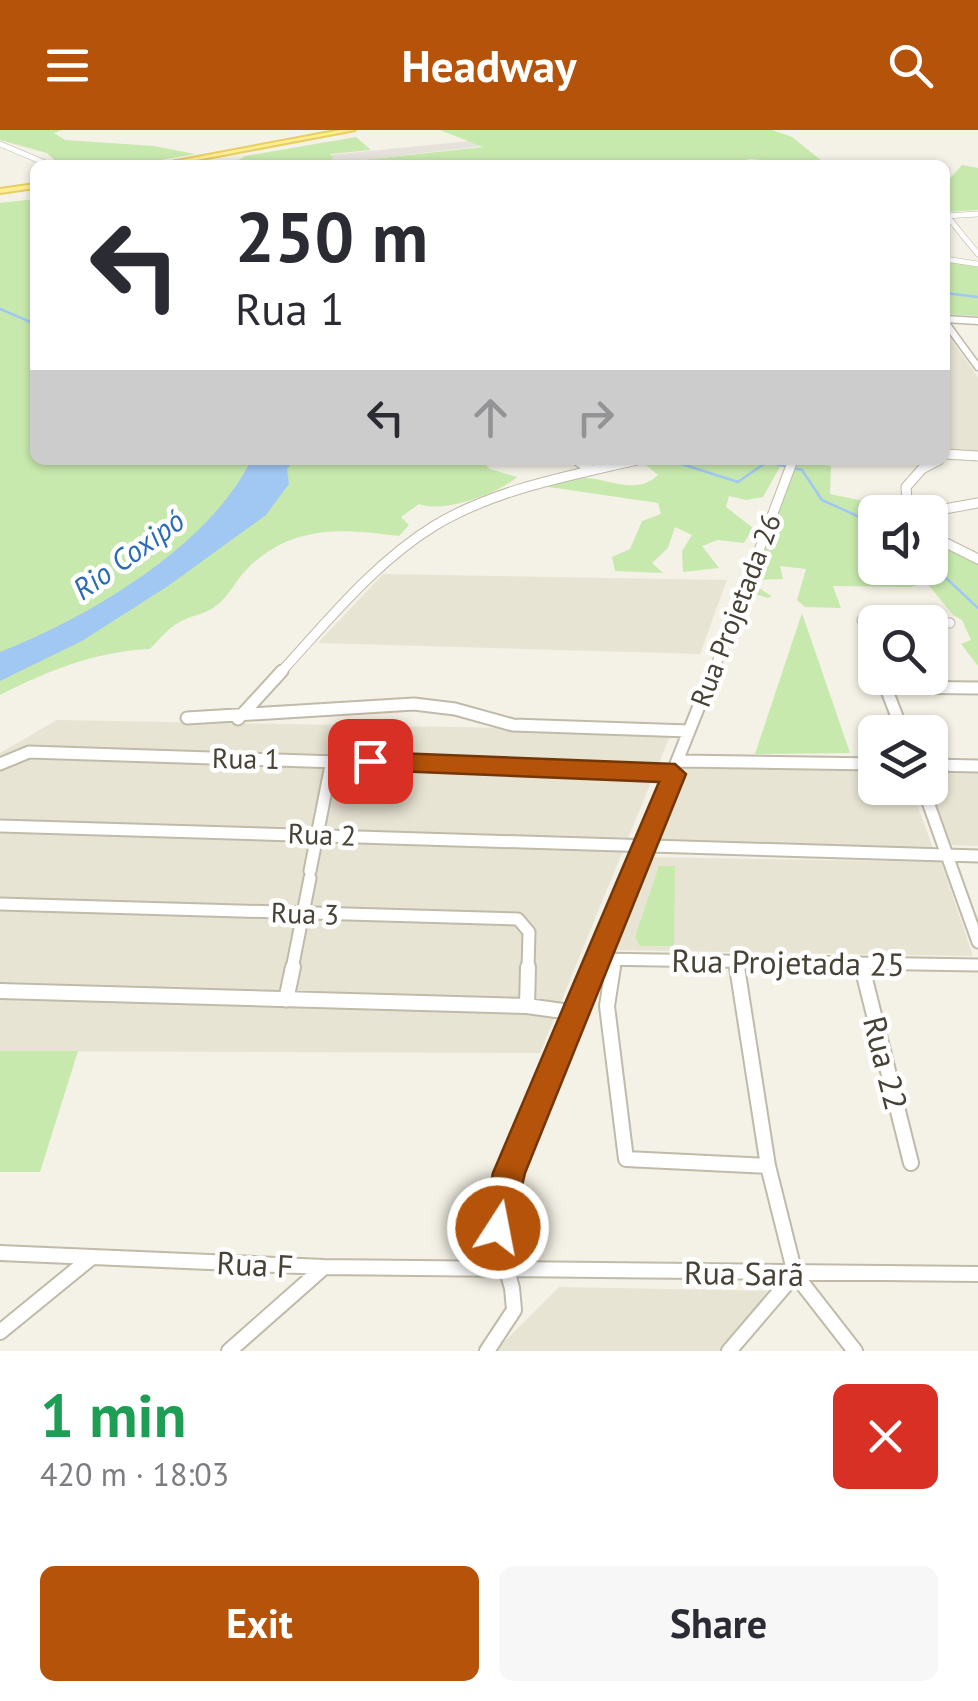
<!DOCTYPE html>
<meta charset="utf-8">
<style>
body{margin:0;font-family:"PT Sans",sans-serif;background:#f7f7f7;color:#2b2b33;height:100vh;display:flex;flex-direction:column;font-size:38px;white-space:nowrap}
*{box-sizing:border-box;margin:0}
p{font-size:32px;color:#7c7c81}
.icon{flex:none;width:55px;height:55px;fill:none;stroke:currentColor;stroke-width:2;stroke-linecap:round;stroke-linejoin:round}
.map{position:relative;height:1221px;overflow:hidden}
.details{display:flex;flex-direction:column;background:#fff;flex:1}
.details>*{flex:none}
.guide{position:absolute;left:30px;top:30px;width:920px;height:305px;border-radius:15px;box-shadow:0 2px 8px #0004;background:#fff;color:#2b2b33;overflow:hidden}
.buttons{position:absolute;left:858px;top:365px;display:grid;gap:20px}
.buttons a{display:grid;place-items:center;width:90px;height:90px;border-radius:15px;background:#fff;box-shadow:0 2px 8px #0004;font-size:50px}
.pin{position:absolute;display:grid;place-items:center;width:85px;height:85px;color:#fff;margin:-42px;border-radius:20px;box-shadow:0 5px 15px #0006}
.me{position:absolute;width:110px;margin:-55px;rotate:11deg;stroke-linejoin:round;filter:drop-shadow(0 0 8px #0008)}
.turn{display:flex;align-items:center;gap:35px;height:210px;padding:0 40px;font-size:45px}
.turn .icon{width:130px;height:130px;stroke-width:2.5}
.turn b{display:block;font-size:70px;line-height:85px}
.lanes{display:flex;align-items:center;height:95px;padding:0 40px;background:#0003;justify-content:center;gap:50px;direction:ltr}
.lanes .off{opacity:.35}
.round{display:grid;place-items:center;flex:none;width:105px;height:105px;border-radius:15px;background:#f7f7f7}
.overview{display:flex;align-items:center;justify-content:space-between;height:170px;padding:0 40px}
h1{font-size:60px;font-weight:800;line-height:75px;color:#1e9e55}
.action{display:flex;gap:20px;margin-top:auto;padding:20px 40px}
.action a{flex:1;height:115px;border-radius:15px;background:#b45309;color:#fff;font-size:40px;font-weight:800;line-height:115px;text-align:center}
.action a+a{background:#f7f7f7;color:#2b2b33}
header{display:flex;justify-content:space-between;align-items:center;height:130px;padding:0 40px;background:#b45309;color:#fff;font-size:45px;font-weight:800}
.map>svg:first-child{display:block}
</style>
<header><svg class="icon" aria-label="menu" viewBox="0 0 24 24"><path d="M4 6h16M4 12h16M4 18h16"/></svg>Headway<svg class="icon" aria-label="search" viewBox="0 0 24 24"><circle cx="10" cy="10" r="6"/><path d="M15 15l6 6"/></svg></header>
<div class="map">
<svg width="978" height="1221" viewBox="0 0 978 1221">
<rect width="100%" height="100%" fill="#f4f1e6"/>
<!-- residential -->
<path fill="#e8e4d4" d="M945,201L978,247V323L952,321L945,310Z
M383,444H384L727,450L700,524L318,513Z
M57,590L672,601L540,923L0,921V623Z
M681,635L875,636V658H911L933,718L652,713Z
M930,638L978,639V716L948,715L927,658Z
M644,727L941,732L973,826L609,820Z
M559,1157L777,1161L725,1221H495Z"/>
<!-- industrial -->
<path fill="#e6e2db" d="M470,11L483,16L335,33L329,25Z"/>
<!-- green -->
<path fill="#c8e9ae" d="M0,0H62L54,3L65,10L154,16L195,24L132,35H60L47,23L0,10Z
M440,0H772L792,7L827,35L750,29L740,31V35H230L245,26L356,7L371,20L330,24L335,33L483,17Z
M962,35L978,38V80L945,82V54Z
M35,69V330H481L490,339L517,347C499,363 443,384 419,374L401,387L409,395L399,406C343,398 292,395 249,437C236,449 228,469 213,478C203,485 188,486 178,493C167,499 158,511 150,519C97,521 47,541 0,565V73Z
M945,131L978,136V186L945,184Z
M640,330H784L763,367L746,370L729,366L726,377L753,398L744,413L718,410L702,416L719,438L683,442L682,421L692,405L675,397L668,418L652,433L663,443L615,441L612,427L630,419L642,391L661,384L658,373L542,356C554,354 569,348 582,348C608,347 634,367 658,345Z
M794,330L831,336L830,364L863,371L866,382L875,383V438H930V414L978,431V536L961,514L971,510L962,490L953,485L926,452L911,457L833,456L841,478L805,477L797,470L806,439L780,436L783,449L757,450L754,455L772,466L768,468L745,461Z
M802,483L850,623L755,624Z
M659,736H675L674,816H640L635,807Z
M0,921H78L40,1042H0Z"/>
<!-- water -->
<path fill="#a1c7f3" d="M251,330H294L287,339L289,354L266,385L168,456L82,511L0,551V522C87,488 209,417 251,330Z"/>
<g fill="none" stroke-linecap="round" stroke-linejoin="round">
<!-- stream -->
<path stroke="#a1c7f3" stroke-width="2.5" d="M945,163L978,167
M0,179L35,194
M669,330L738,352L767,332L802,340L822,370L875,394
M930,433L978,478"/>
<defs>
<path id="minor-far4" d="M945,86L978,84
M947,86L978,124
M945,129L978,134"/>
<path id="minor-far3" d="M945,189L978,191
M945,192L978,237"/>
<path id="minor-far2" d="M945,324L978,326
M576,330L590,339
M939,380L978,373
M908,382L906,357L922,339L939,330
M930,405L978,429
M875,527L862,490L950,493
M280,543C327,492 374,433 434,396C495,359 569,346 637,330
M713,543L793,330"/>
<path id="minor-far1" d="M882,548L903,602
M885,557L978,558
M187,588L414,574L455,579L513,595L689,601
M238,589L282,541
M679,631L875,634
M0,634L29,622L675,643
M930,635L978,636
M923,658L978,812
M0,696L978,726
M310,741L332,630
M0,774L518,789L529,802L528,839
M597,829L978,835
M736,831L737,839
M861,833L863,839
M292,839L310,748
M594,839L713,541
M613,839L614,830"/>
<path id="minor" d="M613,837L607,876L626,1029L768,1036
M737,837L768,1036L795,1144L855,1221
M862,837L911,1033
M0,861L527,876L577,883
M286,870L293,837
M527,876L528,837
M0,1123L324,1137L978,1144
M0,1202L92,1127
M229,1221L323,1138
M487,1221L514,1180L512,1158L497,1105L504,1060L595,837
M729,1221L795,1144"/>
<path id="tertiary" d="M0,14L50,35"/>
<path id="primary" d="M341,0H355L170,35H155Z
M35,54V58L0,63V59Z"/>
</defs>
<!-- minor-far4 casing -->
<use href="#minor-far4" stroke="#c0baa9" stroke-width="6"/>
<!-- minor-far3 casing -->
<use href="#minor-far3" stroke="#c0baa9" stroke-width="9"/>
<!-- minor-far2 casing -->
<use href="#minor-far2" stroke="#c0baa9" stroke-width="11"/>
<!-- minor-far1 casing -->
<use href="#minor-far1" stroke="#c0baa9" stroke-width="15"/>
<!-- minor casing -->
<use href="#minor" stroke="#c0baa9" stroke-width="18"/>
<!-- tertiary casing -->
<use href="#tertiary" stroke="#c0baa9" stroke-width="6"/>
<!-- primary casing -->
<use href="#primary" stroke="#e7cf61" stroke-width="4"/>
<!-- minor-far4 -->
<use href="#minor-far4" stroke="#fff" stroke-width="5"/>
<!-- minor-far3 -->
<use href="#minor-far3" stroke="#fff" stroke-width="6"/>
<!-- minor-far2 -->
<use href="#minor-far2" stroke="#fff" stroke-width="9"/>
<!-- minor-far1 -->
<use href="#minor-far1" stroke="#fff" stroke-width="11"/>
<!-- minor -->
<use href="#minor" stroke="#fff" stroke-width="14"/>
<!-- tertiary -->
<use href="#tertiary" stroke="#fff" stroke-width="5"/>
<!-- primary -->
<use href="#primary" fill="#ffed94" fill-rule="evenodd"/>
</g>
<!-- route -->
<path fill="#b45309" stroke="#753606" stroke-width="2.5" d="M370,622L675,634L686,644L525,1043L509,1110L498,1115L486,1110L481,1098L493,1043L659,652L370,640L358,631Z"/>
<g text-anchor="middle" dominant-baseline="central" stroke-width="9" stroke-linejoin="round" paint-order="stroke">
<!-- street labels -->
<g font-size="28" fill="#474235" stroke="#fff">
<text transform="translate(735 480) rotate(-69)">Rua Projetada 26</text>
<text transform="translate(246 628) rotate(1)">Rua 1</text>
<text transform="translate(322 704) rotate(2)">Rua 2</text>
<text transform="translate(305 783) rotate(2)">Rua 3</text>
</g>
<!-- water labels -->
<g font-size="30" font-style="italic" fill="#2b6bb6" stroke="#fff">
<text transform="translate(128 424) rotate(-36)">Rio Coxipó</text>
</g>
<!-- near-street labels -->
<g font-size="32" fill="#474235" stroke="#fff">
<text transform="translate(788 832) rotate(1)">Rua Projetada 25</text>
<text transform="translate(886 933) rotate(76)">Rua 22</text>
<text transform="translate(255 1134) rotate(3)">Rua F</text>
<text transform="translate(744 1143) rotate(1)">Rua Sarã</text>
</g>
</g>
</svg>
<div class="buttons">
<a><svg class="icon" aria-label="sound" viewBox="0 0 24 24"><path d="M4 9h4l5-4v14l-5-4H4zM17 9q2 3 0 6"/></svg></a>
<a><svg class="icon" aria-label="search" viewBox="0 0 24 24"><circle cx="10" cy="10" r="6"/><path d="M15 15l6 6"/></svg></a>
<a><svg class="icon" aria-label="layers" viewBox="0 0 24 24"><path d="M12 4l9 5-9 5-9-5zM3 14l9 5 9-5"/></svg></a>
</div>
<div class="pin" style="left:370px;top:631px;background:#d93025"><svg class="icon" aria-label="arrive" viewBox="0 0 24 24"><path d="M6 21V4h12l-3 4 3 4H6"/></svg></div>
<svg class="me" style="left:498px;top:1098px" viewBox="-20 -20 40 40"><circle r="17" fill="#b45309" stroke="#fff" stroke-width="3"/><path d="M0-11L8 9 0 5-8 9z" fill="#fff"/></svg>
<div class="guide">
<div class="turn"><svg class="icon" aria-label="left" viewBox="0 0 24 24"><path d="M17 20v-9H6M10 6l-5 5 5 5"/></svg><div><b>250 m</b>Rua 1</div></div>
<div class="lanes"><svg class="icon" aria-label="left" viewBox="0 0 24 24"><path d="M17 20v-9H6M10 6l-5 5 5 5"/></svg><svg class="icon off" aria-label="ahead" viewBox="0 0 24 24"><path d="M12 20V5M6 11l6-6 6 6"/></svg><svg class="icon off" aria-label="right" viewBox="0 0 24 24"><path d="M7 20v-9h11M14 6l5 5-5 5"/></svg></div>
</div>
</div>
<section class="details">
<div class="overview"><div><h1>1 min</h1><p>420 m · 18:03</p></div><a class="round" style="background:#d93025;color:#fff"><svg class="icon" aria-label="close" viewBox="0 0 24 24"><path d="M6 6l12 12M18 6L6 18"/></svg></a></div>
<div class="action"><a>Exit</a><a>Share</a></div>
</section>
